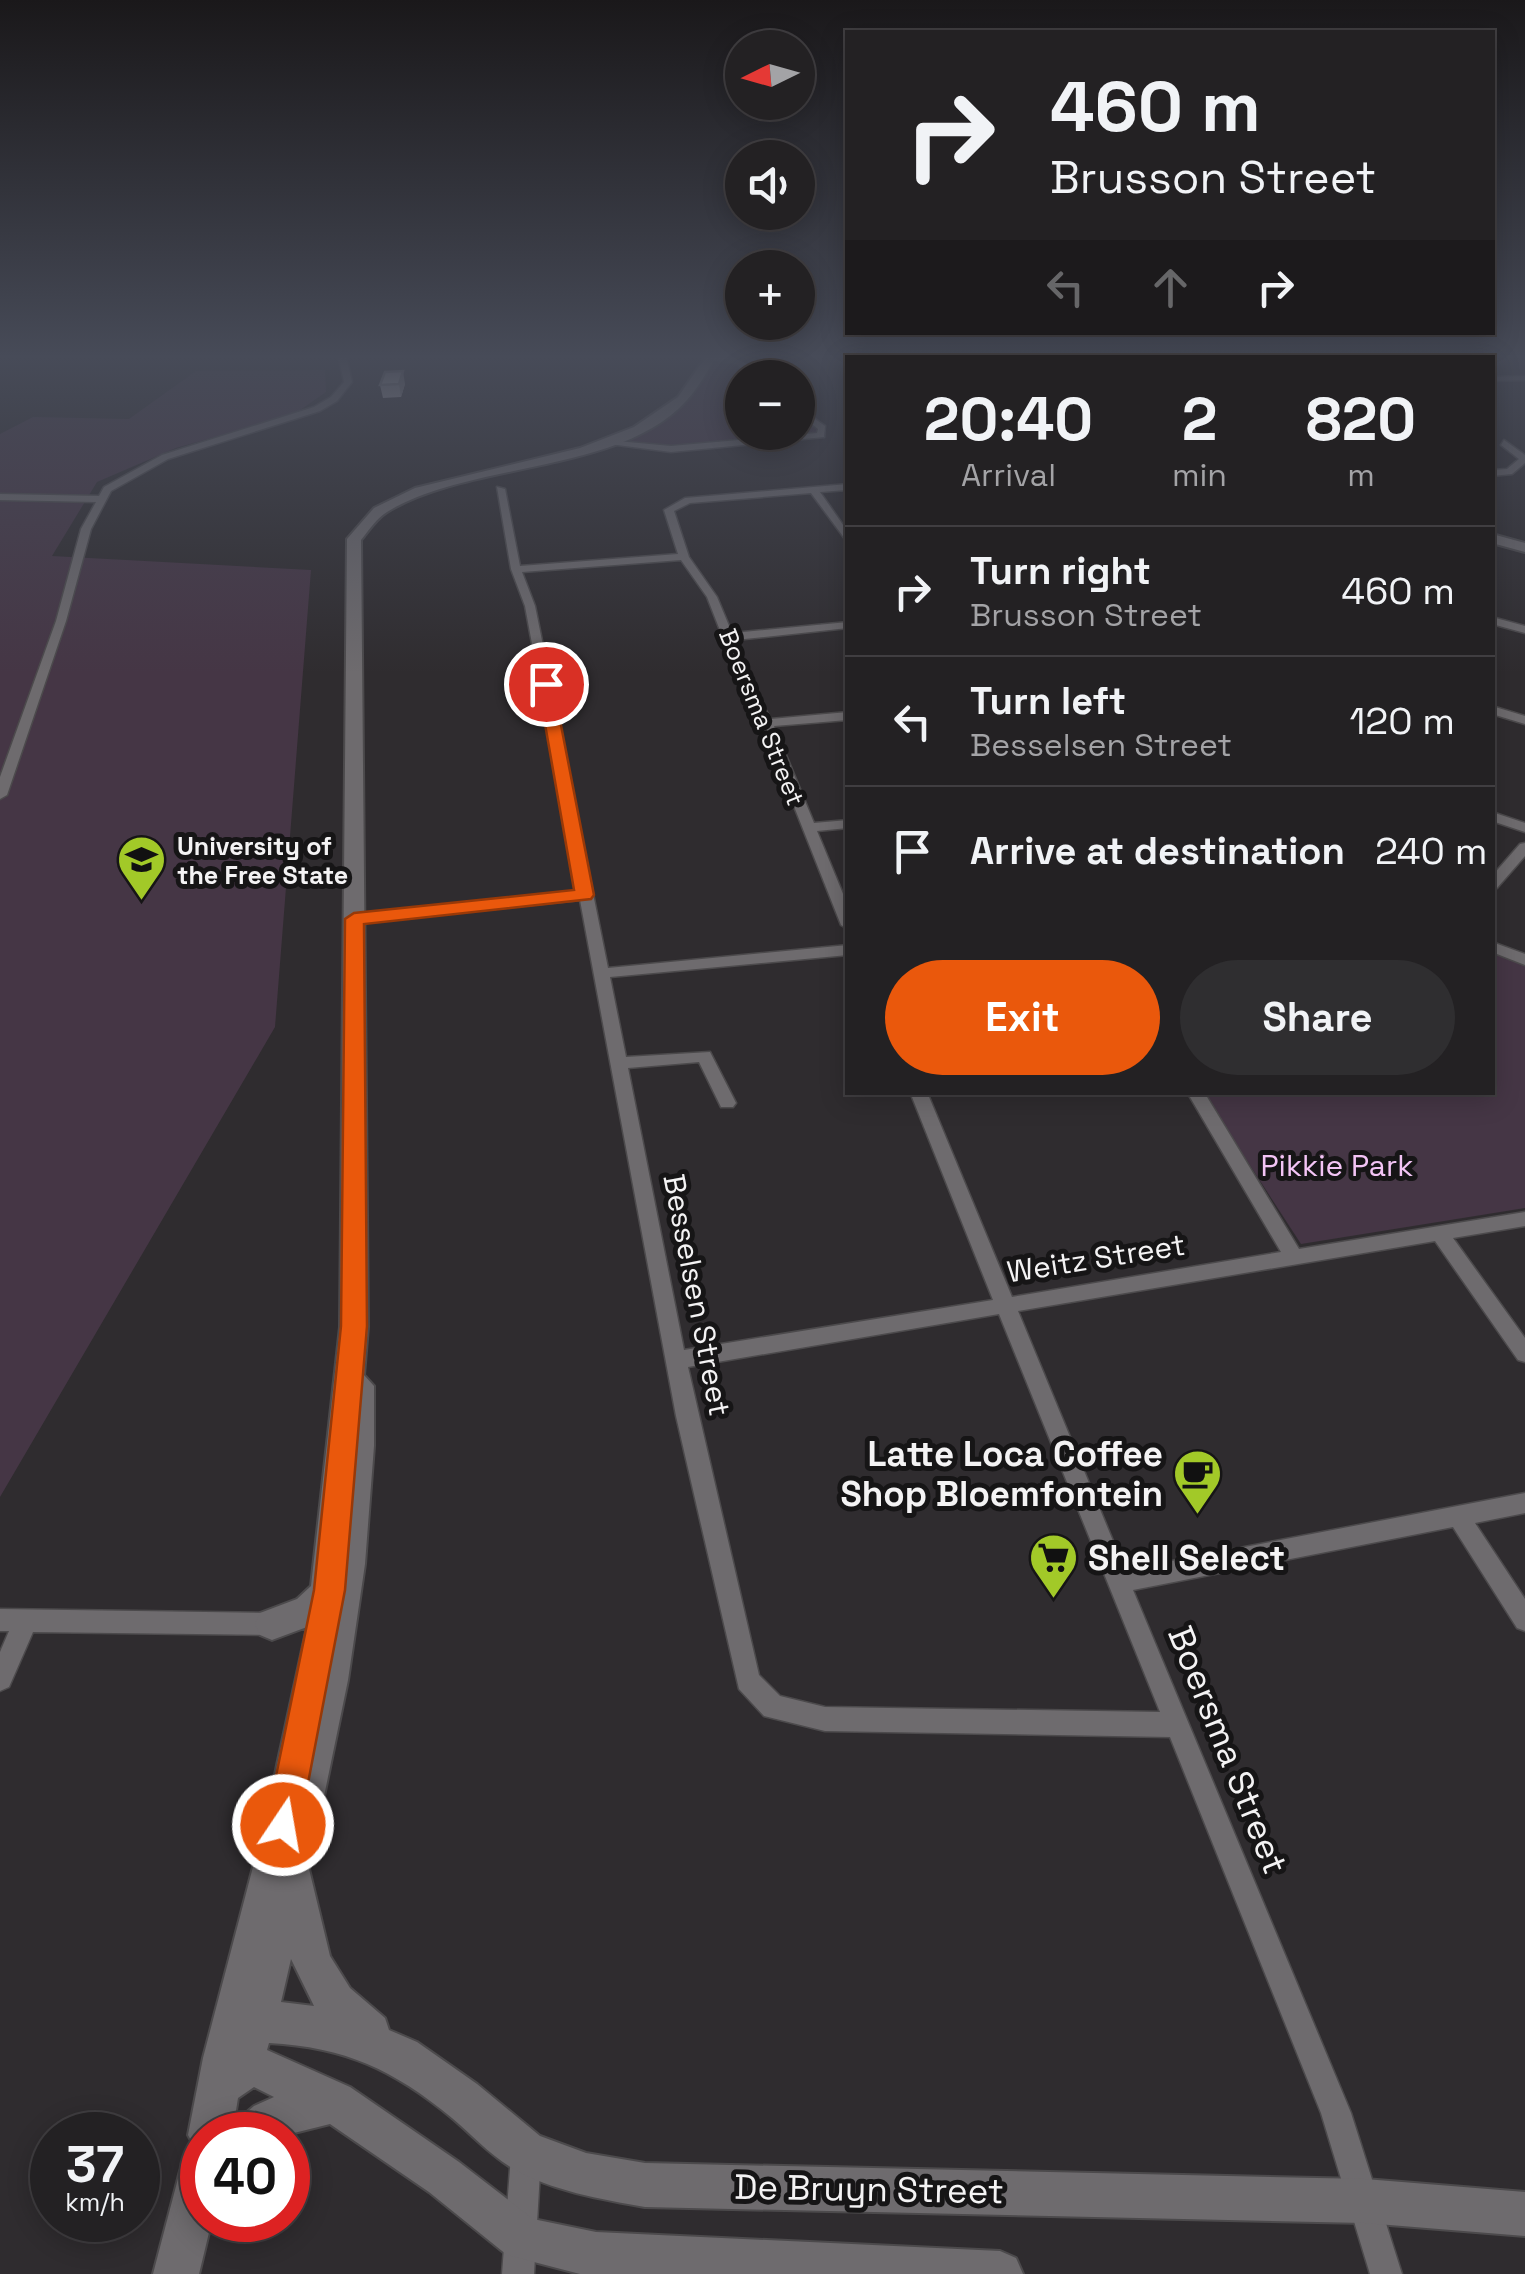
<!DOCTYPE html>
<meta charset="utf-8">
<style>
body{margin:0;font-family:"Space Grotesk",sans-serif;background:#2f2e30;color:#f1f3f6;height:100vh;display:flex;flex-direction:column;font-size:38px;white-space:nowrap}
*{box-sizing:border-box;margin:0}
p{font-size:32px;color:#a3a3a6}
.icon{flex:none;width:55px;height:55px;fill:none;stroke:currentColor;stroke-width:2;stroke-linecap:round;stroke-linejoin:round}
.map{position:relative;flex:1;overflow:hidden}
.panel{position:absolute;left:845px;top:355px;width:650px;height:740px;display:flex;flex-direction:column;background:#232123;border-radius:0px;box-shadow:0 5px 25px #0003,0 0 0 2px #403e41}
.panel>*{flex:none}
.top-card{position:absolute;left:845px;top:30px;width:650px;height:305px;border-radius:0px;box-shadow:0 5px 25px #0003,0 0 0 2px #403e41;background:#232123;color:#f1f3f6;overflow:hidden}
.needle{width:65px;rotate:265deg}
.tools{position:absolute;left:725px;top:30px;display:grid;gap:20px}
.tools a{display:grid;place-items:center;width:90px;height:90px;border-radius:50%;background:#232123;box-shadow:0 5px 25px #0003,0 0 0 2px #403e41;font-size:50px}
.speed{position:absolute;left:30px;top:2112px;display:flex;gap:20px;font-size:50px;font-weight:700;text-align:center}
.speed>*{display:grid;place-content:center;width:130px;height:130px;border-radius:50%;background:#232123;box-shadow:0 5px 25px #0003,0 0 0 2px #403e41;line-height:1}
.speed small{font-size:25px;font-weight:400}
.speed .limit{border:15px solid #d22;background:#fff;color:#111}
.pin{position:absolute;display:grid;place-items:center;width:85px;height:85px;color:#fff;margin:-42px;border:5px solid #fff;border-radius:50%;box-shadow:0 2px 10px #0007}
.me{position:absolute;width:110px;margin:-55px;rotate:12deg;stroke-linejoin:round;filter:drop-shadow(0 0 8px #0008)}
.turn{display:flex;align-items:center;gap:35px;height:210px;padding:0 40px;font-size:45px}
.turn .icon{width:130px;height:130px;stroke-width:2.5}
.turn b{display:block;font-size:70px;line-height:85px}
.lanes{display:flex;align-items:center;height:95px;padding:0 40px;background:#0003;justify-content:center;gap:50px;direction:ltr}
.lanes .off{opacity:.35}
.eta{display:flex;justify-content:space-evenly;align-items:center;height:170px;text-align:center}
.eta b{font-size:60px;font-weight:600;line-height:70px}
.cta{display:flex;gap:20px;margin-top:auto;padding:20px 40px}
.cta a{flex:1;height:115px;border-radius:60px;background:#ea580c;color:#fff;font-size:40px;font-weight:600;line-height:115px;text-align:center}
.cta a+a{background:#2f2e30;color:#f1f3f6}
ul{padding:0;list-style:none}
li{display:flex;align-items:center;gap:30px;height:130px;padding:0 40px;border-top:2px solid #403e41}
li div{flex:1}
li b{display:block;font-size:38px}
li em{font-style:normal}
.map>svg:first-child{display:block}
</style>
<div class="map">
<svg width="1525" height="2274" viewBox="0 0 1525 2274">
<rect width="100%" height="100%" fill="#2f2c2f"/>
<!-- green -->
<path fill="#453645" d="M728,358L758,377L742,378V432H798V408L820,426L816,434L677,446L624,442L623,439C667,418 691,406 714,362Z
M325,370L326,392L293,415L176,448L97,482L52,556L311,570L275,1027L0,1497V434L33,417L129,419L196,371Z
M1493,948L1525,962V1208L1301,1244L1203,1093L1492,1092Z"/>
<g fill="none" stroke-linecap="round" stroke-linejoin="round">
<defs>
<path id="street" d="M338,355H346L352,382L337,401L320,411L168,459L111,491L91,529L66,621L7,795L0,799V777L56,621L81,529L96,502L0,500V494L99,496L104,487L162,455L314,407L331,397L344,382Z
M949,355H957L958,358H951Z
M1076,355H1084L1086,358H1078Z
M1366,355H1375L1377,358H1368Z
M711,356L741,360L762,378H752L736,364L708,360Z
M1525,376V380L1492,381V377Z
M798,407L825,426L824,437L671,452L602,443L606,440L671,446L817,433L818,429L798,413Z
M1504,440L1525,455V463L1512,474L1492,476V470L1507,469L1519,459L1501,445Z
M848,484V490L820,492L848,532V543L811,493L690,503L674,511L689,557L717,597L732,633L848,622V628L735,640L758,697L771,719L848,712V720L774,726L814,823L848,820V828L817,831L848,906V929L841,925L761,723L746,697L707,597L681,560L522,572L535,606L608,968L848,945V955L610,977L626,1057L710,1052L736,1103L733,1107H721L699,1062L628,1068L684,1350L993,1300L910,1092H927L1012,1297L1281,1252L1187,1092H1204L1299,1249L1525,1212V1226L1453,1238L1525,1338V1362L1518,1360L1435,1241L1018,1311L1125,1570L1525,1493V1513L1475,1523L1525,1599V1631L1517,1628L1453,1527L1133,1590L1351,2113L1402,2274H1370L1321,2113L1170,1737L825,1731L764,1716L739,1689L676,1416L580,900L354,923L347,919L354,915L578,891L525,606L511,569L497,487L505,489L520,566L678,554L664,510L685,498ZM999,1314L1160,1712L825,1707L780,1696L759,1675L688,1367Z
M1492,617L1525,626V633L1492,624Z
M1492,706L1525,716V724L1492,714Z
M1492,812L1525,823V832L1492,821Z
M1525,843V856L1497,888L1492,889V876L1520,844Z
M1492,942L1525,954V965L1492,952Z
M0,1609L279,1613L287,1616L291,1624L287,1632L279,1635L33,1632L9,1687L0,1691V1652L9,1631H0Z
M526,2140L537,2144L541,2155L534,2274H502L511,2155L515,2144Z"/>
<path id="secondary" d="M707,355H717C708,370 699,387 687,400C622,474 469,461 387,512C377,518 369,530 361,540L368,1327L364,1375L374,1386V1446L365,1564L348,1680L309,1869L330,1956L350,1988L385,2018L389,2030L417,2042L477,2084L540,2136L586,2153L645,2163L1365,2179L1525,2192V2236L1365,2223L645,2207C600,2199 552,2191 512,2168C490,2155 471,2134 452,2118C394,2070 345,2047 269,2043L267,2050L350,2087L459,2162L533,2219L596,2232L1000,2251L1016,2258L1023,2274H580L507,2255L429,2192L330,2124L286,2135H202V2220H212L199,2274H153L180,2171L187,2156L197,2151L188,2135L203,2058L264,1825L307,1627L272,1640L260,1635L255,1624L260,1613L297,1599L311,1586L340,1327L347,539L374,508L415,488L580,448L634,427L678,397ZM291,1959L314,2006L281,2002ZM254,2087L274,2097L254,2106L234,2123L238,2098Z
M1215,355H1227L1229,358H1216Z
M1492,534L1525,543V552L1492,543Z"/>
</defs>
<!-- street casing -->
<use href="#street" stroke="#4c4a4c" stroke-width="3"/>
<!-- secondary casing -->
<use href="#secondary" stroke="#4c4a4c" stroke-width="4"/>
<!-- street -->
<use href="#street" fill="#6e6b6e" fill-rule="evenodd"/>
<!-- secondary -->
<use href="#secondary" fill="#6e6b6e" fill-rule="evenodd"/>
</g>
<!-- wall -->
<path fill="#bab7ba" d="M405,384L401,397L383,398L380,385Z"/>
<!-- shaded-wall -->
<path fill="#979597" d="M403,371L405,384L401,397L399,384Z"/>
<!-- building -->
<path fill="#d8d5d8" stroke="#979597" stroke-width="2.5" d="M403,371L399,384L380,385L385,372Z"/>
<!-- sky -->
<linearGradient id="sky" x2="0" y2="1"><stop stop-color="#1a181a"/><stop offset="0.53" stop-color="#474b58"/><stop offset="1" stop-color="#474b58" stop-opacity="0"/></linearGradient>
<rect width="1525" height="673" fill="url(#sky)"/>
<!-- route -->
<path fill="#ea580c" stroke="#983908" stroke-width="2.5" d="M546,680L553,684L594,895L591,899L364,924L367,1326L345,1590L300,1825L295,1837L283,1842L271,1837L266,1825L314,1590L341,1326L345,919L354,913L574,890L538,684Z"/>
<!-- icons -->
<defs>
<symbol id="university-pin" viewBox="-11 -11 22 30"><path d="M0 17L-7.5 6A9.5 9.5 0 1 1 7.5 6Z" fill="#a2c928" stroke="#161516"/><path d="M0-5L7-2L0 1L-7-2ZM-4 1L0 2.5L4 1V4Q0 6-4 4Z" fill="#111"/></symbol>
<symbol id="cafe-pin" viewBox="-11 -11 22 30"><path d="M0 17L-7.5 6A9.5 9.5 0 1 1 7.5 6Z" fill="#a2c928" stroke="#161516"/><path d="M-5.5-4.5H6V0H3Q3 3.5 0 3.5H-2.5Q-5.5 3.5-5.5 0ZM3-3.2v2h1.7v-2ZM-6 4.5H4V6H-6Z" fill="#111"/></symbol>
<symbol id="supermarket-pin" viewBox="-11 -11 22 30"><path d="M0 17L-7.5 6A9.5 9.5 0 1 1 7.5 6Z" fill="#a2c928" stroke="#161516"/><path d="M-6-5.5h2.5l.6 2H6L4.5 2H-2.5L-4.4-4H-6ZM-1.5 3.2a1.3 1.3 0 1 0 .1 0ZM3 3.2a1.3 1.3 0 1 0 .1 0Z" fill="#111"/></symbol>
</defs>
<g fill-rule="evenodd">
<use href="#university-pin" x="114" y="832" width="55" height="75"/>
<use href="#cafe-pin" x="1170" y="1446" width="55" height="75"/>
<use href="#supermarket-pin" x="1026" y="1530" width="55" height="75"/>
</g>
<g text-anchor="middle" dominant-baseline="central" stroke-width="10" stroke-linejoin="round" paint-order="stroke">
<!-- far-street labels -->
<g font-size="25" fill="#f4f3f4" stroke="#161516">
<text transform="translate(762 717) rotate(68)">Boersma Street</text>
</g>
<!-- far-poi labels -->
<g font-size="25" font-weight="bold" fill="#f4f3f4" stroke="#161516" text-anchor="start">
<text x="177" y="846">University of<tspan x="177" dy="29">the Free State</tspan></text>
</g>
<!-- park labels -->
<g font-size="30" fill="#f3c4f5" stroke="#161516">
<text x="1337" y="1165">Pikkie Park</text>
</g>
<!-- street labels -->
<g font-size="30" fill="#f4f3f4" stroke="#161516">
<text transform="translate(1096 1258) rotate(-9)">Weitz Street</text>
<text transform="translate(697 1295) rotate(79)">Besselsen Street</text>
</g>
<!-- near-poi labels -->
<g font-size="35" font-weight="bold" fill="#f4f3f4" stroke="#161516" text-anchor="end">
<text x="1163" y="1454">Latte Loca Coffee<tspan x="1163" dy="40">Shop Bloemfontein</tspan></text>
<text x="1088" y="1558" text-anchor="start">Shell Select</text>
</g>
<!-- near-street labels -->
<g font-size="35" fill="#f4f3f4" stroke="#161516">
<text transform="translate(1228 1750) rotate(68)">Boersma Street</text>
<text transform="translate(869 2189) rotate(1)">De Bruyn Street</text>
</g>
</g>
</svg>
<div class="tools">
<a><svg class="needle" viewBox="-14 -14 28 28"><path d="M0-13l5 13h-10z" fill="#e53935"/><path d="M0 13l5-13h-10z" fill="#a3a3a6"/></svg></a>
<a><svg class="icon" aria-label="sound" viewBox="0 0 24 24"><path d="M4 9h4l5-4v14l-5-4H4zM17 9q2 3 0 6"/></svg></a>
<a>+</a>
<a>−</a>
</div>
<div class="speed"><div>37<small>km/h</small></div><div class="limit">40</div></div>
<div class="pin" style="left:546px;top:684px;background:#d93025"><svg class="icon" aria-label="arrive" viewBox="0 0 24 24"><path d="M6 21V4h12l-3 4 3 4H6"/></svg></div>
<svg class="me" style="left:283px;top:1825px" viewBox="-20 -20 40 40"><circle r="17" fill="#ea580c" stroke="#fff" stroke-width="3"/><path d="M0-11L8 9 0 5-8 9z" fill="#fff"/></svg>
<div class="top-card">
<div class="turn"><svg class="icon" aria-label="right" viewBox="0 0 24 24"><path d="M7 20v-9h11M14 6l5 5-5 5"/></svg><div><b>460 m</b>Brusson Street</div></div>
<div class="lanes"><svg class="icon off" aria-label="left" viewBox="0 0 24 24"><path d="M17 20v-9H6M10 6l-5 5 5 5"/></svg><svg class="icon off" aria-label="ahead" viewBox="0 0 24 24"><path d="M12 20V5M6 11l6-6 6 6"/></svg><svg class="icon" aria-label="right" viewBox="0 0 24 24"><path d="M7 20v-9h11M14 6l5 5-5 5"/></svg></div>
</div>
<section class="panel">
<div class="eta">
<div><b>20:40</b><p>Arrival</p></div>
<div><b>2</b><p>min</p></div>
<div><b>820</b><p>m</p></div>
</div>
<ul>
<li><svg class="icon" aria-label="right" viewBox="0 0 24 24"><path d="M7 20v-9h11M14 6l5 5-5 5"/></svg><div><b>Turn right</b><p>Brusson Street</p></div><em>460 m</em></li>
<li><svg class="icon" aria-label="left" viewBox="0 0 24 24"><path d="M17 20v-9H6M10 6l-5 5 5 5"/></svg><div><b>Turn left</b><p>Besselsen Street</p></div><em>120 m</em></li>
<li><svg class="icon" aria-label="arrive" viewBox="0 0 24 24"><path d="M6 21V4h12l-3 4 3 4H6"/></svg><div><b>Arrive at destination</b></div><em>240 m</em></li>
</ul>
<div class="cta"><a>Exit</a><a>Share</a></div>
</section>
</div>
